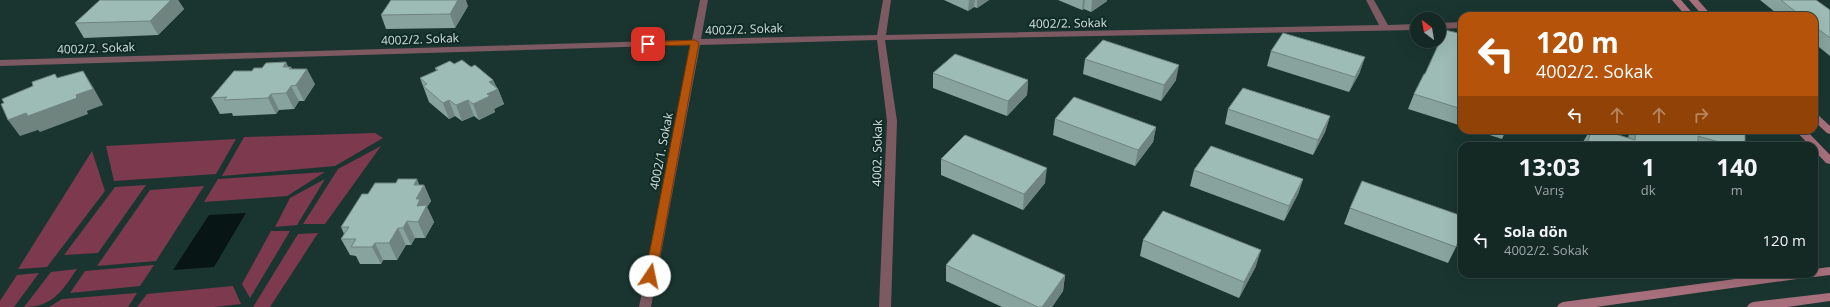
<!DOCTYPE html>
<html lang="tr">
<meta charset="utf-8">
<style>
body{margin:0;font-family:"Open Sans",sans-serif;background:#213431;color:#f1f3f6;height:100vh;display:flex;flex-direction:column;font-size:15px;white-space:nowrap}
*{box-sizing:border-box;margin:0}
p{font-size:13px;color:#9da6a6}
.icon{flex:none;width:22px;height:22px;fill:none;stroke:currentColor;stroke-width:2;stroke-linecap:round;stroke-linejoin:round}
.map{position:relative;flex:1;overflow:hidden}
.panel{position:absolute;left:1458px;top:142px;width:360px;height:136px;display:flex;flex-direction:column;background:#142824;border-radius:12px;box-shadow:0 4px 16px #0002,0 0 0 1px #334441}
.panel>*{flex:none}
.top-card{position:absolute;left:1458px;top:12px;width:360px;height:122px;border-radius:12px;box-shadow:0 4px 16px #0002,0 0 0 1px #334441;background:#b45309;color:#fff;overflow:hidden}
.needle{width:26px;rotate:329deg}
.tools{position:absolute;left:1410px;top:12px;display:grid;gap:8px}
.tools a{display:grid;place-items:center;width:36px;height:36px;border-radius:50%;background:#142824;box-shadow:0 4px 16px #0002,0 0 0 1px #334441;font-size:20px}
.pin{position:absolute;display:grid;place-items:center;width:34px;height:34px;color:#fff;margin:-17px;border-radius:8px;box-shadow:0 2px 6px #0006}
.me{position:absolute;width:44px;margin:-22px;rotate:11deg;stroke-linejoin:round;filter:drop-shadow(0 0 3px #0008)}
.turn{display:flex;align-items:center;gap:14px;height:84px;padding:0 12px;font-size:18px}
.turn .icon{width:52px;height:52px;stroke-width:2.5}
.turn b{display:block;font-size:28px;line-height:34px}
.lanes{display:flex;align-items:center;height:38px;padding:0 12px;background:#0003;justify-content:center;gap:20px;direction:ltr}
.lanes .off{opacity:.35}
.eta{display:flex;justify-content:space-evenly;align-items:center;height:68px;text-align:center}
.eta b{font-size:24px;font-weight:700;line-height:28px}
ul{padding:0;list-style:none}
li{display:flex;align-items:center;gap:12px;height:60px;padding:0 12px}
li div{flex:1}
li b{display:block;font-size:15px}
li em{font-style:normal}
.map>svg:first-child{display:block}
</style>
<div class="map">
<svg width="1830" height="307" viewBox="0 0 1830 307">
<rect width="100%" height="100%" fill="#1a3530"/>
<!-- green -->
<path fill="#7d394d" d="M375,133L383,138L335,166L222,176L244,137Z
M236,139L216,174L114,181L106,146Z
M381,146L325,224H303L338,169Z
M92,151L105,191L47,267L18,269Z
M325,172L287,196L204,202L218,179Z
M325,179L297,225L275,227L290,198Z
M146,185L98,253L64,255L115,187Z
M204,186L156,261L97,266L150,190Z
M271,231H290L250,298L242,284Z
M318,233L270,307H253L298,234Z
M154,265L140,286L70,293L85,271Z
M77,269C62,291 53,307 24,307L51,272Z
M39,273L14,307H0V301L17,275Z
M233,286L241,304L214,307H137L147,294Z
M137,293L128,307H49L62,299Z"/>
<!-- water -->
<path fill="#071614" d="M246,213L214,267L173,270L209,215Z"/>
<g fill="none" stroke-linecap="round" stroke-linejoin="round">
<!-- street -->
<path fill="#7d5961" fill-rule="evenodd" d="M700,0H708L701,39L877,35L883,0H891L886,35L1379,25L1366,0H1374L1388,25L1417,24V30L885,40L897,121L891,307H879L887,121L877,40L700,45L651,307H639L691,45L0,66V60L692,40Z
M1462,22V28L1439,29V23Z"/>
<!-- secondary -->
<path fill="#a8707d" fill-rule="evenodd" d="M1672,0H1681L1695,16H1686Z
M1689,0H1698L1712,16H1703Z
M1814,113L1817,114L1830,126V134L1827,133L1814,121Z
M1795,130H1806L1830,155V164L1826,163L1814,150V146H1810Z
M1830,267V275L1814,277L1809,275L1804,278L1596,307H1557L1559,304L1563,302L1773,274H1814V269Z
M1830,293V301L1787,307H1747L1749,304L1753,302Z"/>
</g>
<!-- wall -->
<path fill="#88a29d" d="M100,0H178L184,9L158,35L84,38L75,23Z
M944,0H989L977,8L974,7L968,11Z
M1058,0H1107V1L1091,12L1084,9L1082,10Z
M1760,0H1816L1830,10V56L1814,43V16H1780Z
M468,6L455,28L386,29L381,15Z
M1462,34V126L1408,109L1414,94L1425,74Z
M1271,51L1360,72L1349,92L1267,66Z
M1085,59L1176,80L1161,101L1083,74Z
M286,62L288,67H291L292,69L315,84L304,101H299L294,109L279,110L276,114L233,116L232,113L220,114L211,98L252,71Z
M454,64L471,67L493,80L496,86L498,89L504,104L494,109L495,112L479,120L474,116L462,121L455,116L449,119L429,102L420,78L436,71L435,68Z
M933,73L1028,80L1027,95L1007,116L933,88Z
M1228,109L1330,116L1325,132L1313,155L1225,124Z
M1055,119L1156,127L1153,142L1135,166L1053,135Z
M1474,130H1506L1502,139Z
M1590,130H1602L1628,138L1630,130H1745V146H1582L1583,142Z
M941,159L1045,183L1023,210L941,175Z
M1194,170L1303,179L1298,194L1284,221L1190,186Z
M419,185H424L431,201L427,207L434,222L425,238H415L411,245H406L397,260H383L381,264H360L356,256L350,255L341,239L344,234L341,227Z
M1350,208L1456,247L1448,263L1344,224Z
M1143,240L1256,266L1239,298L1140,256Z
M946,265L1065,275L1063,291L1052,307H1002L946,281Z"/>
<!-- shaded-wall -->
<path fill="#6f847f" d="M171,0H178L184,9L158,35L150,21Z
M458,0H466L468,6L455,28L450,14Z
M969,0H975L974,7L968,11Z
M977,0H989L977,8Z
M1083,0H1085L1084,9L1082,10Z
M1092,0H1107V1L1091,12Z
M1365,57L1360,72L1349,92L1355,77Z
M286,62L289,69L291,67L298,82L307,69L315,84L304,101L296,85L283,67Z
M1179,65L1176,80L1161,101L1164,85Z
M83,71L93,87L103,105L87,111L88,114L40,132L38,130L20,136L8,120Z
M493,80L497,89H498L504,104L494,109L495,112L479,120L473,104L487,94L489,82Z
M1028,80L1027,95L1007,116L1008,101Z
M291,86L299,101L294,109L286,93Z
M271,94L279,110L276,114L268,98Z
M449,100L455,116L449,119L443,103Z
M468,100L474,116L462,121L456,105Z
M1330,116L1325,132L1313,155L1318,140Z
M1156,127L1153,142L1135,166L1138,150Z
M1047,168L1045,183L1023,210L1024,194Z
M417,179L421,189L424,185L431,201L427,207L434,222L425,238L418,222L417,206L414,185Z
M1303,179L1298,194L1284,221L1289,206Z
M407,221L415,238L411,245L403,228Z
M398,228L406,245L397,260L389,243Z
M375,243L383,260L381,264L372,247Z
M1261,250L1256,266L1239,298L1244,282Z
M1065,275L1063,291L1052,307H1042Z"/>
<!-- building -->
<path fill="#9ebcb6" stroke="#6f847f" d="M100,0H171L150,21L75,23Z
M391,0H458L450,14L381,15Z
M1781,0H1816L1830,10V38L1814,26V16H1801Z
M1445,30L1462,34V109L1414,94L1424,74H1425Z
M1283,33L1365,57L1355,77L1271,51Z
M1103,40L1179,65L1164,85L1085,59Z
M955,54L1028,80L1008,101L933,73Z
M462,60L471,67L475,65L493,80L489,82L498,89L487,94L490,96L473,104L468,100L456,105L449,100L443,103L423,86L427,84L420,78L438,70L435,68L450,61L454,64Z
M286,62L283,67H291L289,69H307L296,85L291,86L286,93L271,94L268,98L224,100L227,97L211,98L234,71H252L254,68H262L266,63Z
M83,71L93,89L76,95L77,98L28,116L26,113L8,120L1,104L4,103L2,99L33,86L32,82L55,74L57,78Z
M1243,88L1330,116L1318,140L1228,109Z
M1074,97L1156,127L1138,150L1055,119Z
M1591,130H1602L1635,140L1636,130H1745V146H1733L1698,136V146H1587Z
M965,135L1047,168L1024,194L941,159Z
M1211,146L1303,179L1289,206L1194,170Z
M398,179H417L414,185H424L416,199H420L417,206L427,205L418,222L407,221L403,228H398L389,243H375L372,247H351L356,239H341L349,227H341L362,194H368L375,183H396Z
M1362,181L1462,216V229L1456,247L1350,208Z
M1163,211L1261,250L1244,282L1143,240Z
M973,234L1065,275L1042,307H1038L946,265Z"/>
<!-- route -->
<path fill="#b45309" stroke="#753606" d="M695,40L699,43L656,276L650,280L645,276L690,45L648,46L644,44L648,42Z"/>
<g text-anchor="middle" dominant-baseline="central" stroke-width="4" stroke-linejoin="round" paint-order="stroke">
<!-- street labels -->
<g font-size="12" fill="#d2e1de" stroke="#102a26">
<text transform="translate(1068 23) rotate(-1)">4002/2. Sokak</text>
<text transform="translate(744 29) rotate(-2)">4002/2. Sokak</text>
<text transform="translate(420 39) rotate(-2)">4002/2. Sokak</text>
<text transform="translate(96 48) rotate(-2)">4002/2. Sokak</text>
<text transform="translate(661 151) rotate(-79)">4002/1. Sokak</text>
<text transform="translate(877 153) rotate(-89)">4002. Sokak</text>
</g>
</g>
</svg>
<div class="tools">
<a><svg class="needle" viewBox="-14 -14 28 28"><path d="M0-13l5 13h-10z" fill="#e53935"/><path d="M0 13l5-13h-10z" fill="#9da6a6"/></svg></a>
</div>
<div class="pin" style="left:648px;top:44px;background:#d93025"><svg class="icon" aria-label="arrive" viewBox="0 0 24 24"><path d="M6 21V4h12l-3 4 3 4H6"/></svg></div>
<svg class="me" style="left:650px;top:276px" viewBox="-20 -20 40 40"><circle r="19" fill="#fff"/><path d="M0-13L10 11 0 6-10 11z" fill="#b45309"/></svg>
<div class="top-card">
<div class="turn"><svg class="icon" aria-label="left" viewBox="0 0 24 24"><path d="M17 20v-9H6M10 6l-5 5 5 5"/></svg><div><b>120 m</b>4002/2. Sokak</div></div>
<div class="lanes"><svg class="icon" aria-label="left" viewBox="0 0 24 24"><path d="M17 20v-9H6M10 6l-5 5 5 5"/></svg><svg class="icon off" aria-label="ahead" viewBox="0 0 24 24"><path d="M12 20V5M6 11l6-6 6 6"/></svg><svg class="icon off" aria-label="ahead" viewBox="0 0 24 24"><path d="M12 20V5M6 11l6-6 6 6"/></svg><svg class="icon off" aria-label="right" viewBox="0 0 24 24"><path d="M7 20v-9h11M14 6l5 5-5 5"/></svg></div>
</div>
<section class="panel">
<div class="eta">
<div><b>13:03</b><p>Varış</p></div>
<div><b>1</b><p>dk</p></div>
<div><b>140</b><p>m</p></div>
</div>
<ul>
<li><svg class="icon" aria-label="left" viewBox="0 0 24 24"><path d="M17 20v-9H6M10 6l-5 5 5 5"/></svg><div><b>Sola dön</b><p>4002/2. Sokak</p></div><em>120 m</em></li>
</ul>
</section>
</div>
